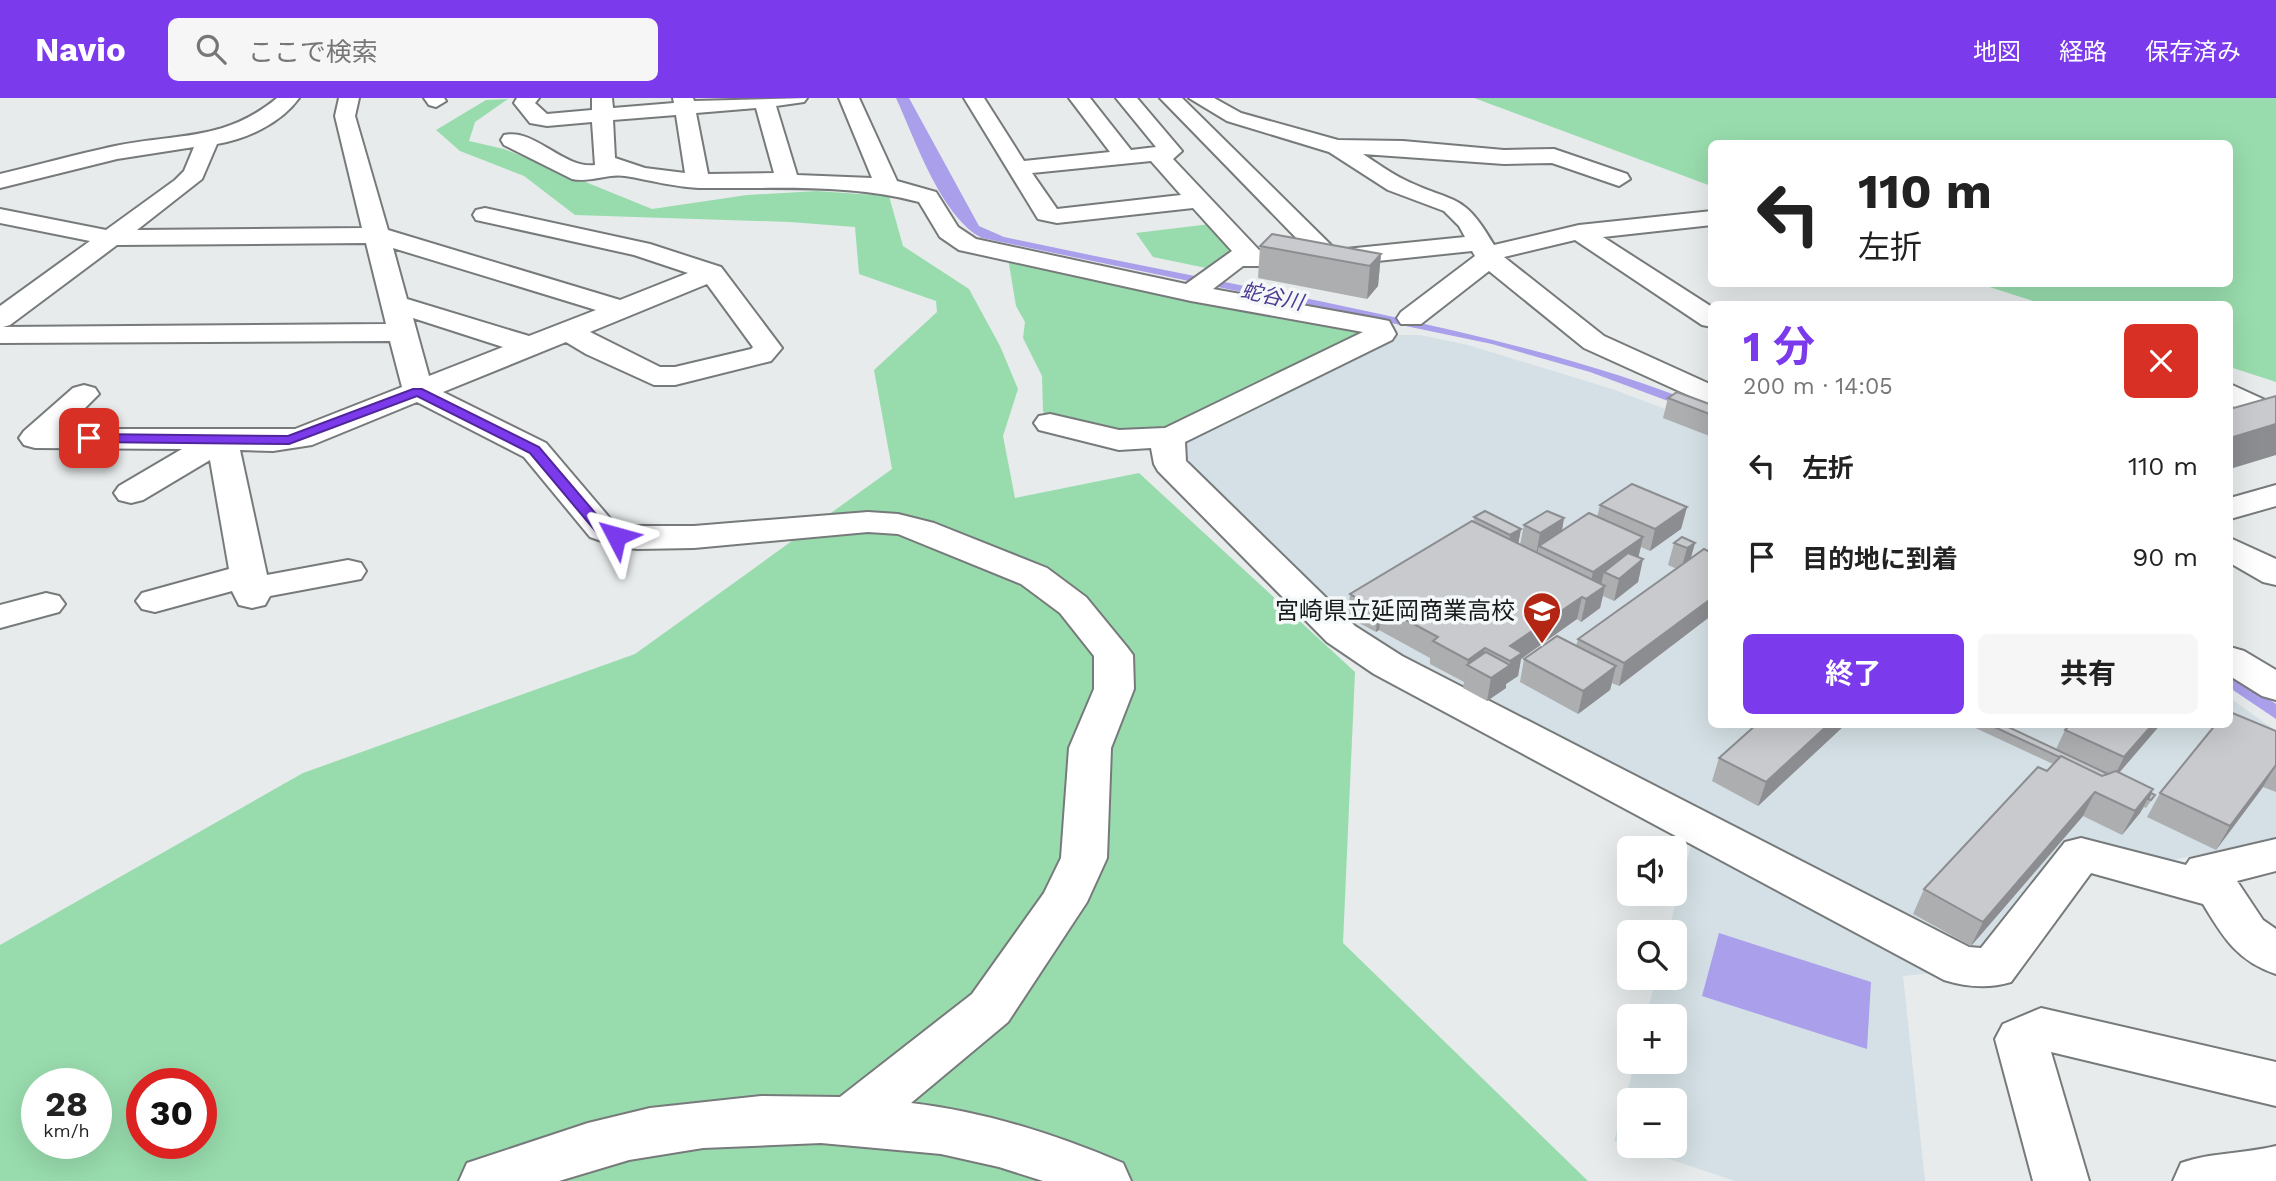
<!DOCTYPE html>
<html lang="ja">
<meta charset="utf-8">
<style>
body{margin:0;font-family:"Work Sans","Noto Sans JP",sans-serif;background:#f6f6f6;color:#222;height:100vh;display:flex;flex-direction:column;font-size:26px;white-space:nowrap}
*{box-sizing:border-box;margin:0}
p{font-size:23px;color:#767676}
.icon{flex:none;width:38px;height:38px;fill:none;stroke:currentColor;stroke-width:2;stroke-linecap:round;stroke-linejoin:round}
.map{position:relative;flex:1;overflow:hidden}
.sheet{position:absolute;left:1708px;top:203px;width:525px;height:427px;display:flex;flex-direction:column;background:#fff;border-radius:10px;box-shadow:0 7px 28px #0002}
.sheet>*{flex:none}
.top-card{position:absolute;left:1708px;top:42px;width:525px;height:147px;border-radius:10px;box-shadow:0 7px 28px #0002;background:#fff;color:#222;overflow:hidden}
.tools{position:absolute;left:1617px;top:738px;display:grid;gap:14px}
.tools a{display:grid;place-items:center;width:70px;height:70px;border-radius:10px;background:#fff;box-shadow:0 7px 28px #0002;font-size:35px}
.speed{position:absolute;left:21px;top:970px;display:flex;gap:14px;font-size:35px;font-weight:700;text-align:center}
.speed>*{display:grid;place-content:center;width:91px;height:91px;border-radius:50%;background:#fff;box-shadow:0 7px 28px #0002;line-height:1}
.speed small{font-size:18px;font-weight:400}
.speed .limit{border:10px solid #d22;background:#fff;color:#111}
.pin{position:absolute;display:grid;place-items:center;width:60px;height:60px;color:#fff;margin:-30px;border-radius:14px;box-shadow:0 4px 10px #0006}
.me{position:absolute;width:77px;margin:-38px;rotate:309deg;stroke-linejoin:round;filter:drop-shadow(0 0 5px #0008)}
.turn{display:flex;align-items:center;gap:24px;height:147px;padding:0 35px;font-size:32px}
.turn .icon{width:91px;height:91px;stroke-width:2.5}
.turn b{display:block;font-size:49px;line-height:60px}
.round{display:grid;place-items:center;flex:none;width:74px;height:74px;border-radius:10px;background:#f6f6f6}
.headline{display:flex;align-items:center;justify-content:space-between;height:119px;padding:0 35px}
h1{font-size:42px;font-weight:700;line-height:52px;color:#7c3aed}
.button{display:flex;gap:14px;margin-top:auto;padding:14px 35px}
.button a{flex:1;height:80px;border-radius:10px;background:#7c3aed;color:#fff;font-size:28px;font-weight:700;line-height:80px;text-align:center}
.button a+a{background:#f6f6f6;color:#222}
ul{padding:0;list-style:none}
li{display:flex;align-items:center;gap:21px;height:91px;padding:0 35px}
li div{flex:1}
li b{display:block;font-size:26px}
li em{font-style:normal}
header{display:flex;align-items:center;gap:42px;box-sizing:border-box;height:98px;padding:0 35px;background:#7c3aed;color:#fff}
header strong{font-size:33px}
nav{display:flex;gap:38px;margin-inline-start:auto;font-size:24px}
.search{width:490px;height:63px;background:#f6f6f6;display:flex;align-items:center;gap:18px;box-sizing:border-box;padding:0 24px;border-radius:10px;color:#767676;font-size:26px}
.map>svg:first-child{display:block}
</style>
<header>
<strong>Navio</strong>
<div class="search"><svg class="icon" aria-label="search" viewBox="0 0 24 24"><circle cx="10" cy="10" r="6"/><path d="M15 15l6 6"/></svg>ここで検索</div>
<nav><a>地図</a><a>経路</a><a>保存済み</a></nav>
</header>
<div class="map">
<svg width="2276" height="1083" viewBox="0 0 2276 1083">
<rect width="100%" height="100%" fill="#e7ebec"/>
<!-- built -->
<path fill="#d4e0e5" d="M1394,237H1420L1468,247L1612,291L1711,328L1712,626H2230V600L2276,633V741L2148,767L2075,744L1976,861L1350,532L1182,365L1179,345Z
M1693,739L1951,873L1903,878L1925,1083H1735L1630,1048H1675V1003H1629V1048L1614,1043L1635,964H1675V919H1646L1656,880H1675V835H1668Z"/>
<!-- green -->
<path fill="#98dcad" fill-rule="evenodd" d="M1474,0H2276V284L2230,269V206H2043L1980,186H2230V46H1712L1711,88Z
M508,1L475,24L469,43L504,51L652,111L747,97L817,93L889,98L903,148L969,191L1000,248L1018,291L1003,338L1015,400L1139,375L1355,574L1343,845L1588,1083H0V847L303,675L635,556L892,371L874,272L937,214L936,203L859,176L855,129L790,124L575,117L524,78L460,53L436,32L486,2ZM37,985H96V1045H37ZM142,985H201V1045H142Z
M1210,126L1231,150L1229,156L1211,171L1153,159L1136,135Z
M1008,160L1364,231L1368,238L1161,337L1140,339L1046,318L1043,313L1042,278L1023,240L1025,224L1016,208Z"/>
<!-- water -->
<path fill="#a99feb" d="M896,0H909L979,128L1004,139C1129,166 1255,189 1380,216C1493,241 1604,267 1711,311V319L1590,274L1492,246L982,140C941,119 915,41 896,0Z
M2230,575L2276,606V621L2230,590Z
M1719,835L1871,884L1867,951L1702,898Z"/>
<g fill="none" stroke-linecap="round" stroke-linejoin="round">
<defs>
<path id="minor" d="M277,0H299C281,25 247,41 217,46L202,81L137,132L362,130L335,18L339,0H359L355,18L388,132L620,202L688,175L634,157L476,122L473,117L476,112L485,110L650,146L721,169L782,250L771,263L675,287H654L586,256L566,244L443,294L546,345L614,425L623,428H694L868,414L898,416L934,425L1047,470L1086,499L1127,549L1133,557L1134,591L1111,650L1107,760L1087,804L1008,924L911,1005C986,1014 1054,1036 1123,1065L1131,1083H1043L999,1069L941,1056L821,1045L703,1050L629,1062L559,1083H459L467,1065L588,1025L650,1010L761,998L840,999L972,896L1044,795L1061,760L1069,650L1094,591V558L1060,515L1021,486L898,436L868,434L694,450L637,451L616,448L590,439L524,359L417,304L312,347L273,353L240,352L267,477L348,462L361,465L366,473L361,481L270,498L265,507L252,510L239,507L232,493L155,514L142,511L136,503L142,495L229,471L210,362L143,402L131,405L119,402L114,395L119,388L182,351L35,350L24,347L19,340L24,333L73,290L84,287L95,290L99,296L64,331H295L402,289L390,243L0,245V208L90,143L0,125V111L106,132L175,82L184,73L194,49L117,61L0,90V76C38,67 77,56 115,48C177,35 224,44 277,0ZM366,145L386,226L3,229L10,227L117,147ZM393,150L596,212L529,238L407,201ZM707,186L753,249L751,251L675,269H660L590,234ZM413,220L503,249L429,278Z
M424,0H444L446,3L436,9L429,7Z
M517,0H539L535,5L547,16L592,12V0H612L613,10L674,5L673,0H693L694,3L807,0L804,4L776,8L797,77L872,80L839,0H859L897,83L936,94L958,129L976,141L1186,186L1232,153L1193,110L1057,125L1038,121L964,0H984L1024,63L1110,54L1069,0H1090L1131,52L1156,49L1116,0H1137L1182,53L1173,61L1259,152H1308L1160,0H1182L1336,152L1465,139L1459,128L1444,113L1388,92L1329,54L1227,23L1189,0H1214L1241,15L1338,42L1403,43L1504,52L1554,51L1627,76L1630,81L1619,88L1552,65L1504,66L1363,56C1377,65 1390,75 1405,82C1454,106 1463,93 1494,147L1579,127L1712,113V127L1603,139L1712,209V229L1702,227L1575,142L1504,159L1604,238L1712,287V308L1584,250L1489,173L1421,226H1401L1397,220L1401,214L1475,158L1472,153L1330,168H1243L1213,191L1379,221L1389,223L1396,236L1392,242L1185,344L1186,363L1355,528L1402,558L1969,849L1981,850L2065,744L2081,740L2186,767L2190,761L2276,741V773L2237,783L2263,822L2276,831V876C2237,863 2223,839 2203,806L2091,775L2011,884C1988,891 1967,889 1944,882L1374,576L1327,544L1158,373L1154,366L1151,350L1119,352L1039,332L1034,325L1039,318L1050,316L1119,332L1165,330L1363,234L1191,203L959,152L940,139L919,104C848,85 772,91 699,90C674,89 650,82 625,78C608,75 590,85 572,81L504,47L501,42L504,37C535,30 563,71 595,67L592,24L547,28L530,25L514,5ZM756,10L774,75L708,76L696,15ZM676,17L685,75L645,70L615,60L613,22ZM1151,63L1181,97L1057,111L1032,75Z
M2230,286L2276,307V328L2230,307Z
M2276,387V408L2230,421V400Z
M2230,440L2276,461V487L2263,484L2230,465Z
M46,495L59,498L65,506L59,514L0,530V507Z
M2230,549L2244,553L2276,572V602L2262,598L2230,578Z
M2041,910L2276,964V1008L2051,954L2089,1083H2033L1995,941L2003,926Z
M2276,1048V1083H2173L2181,1065C2212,1054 2244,1056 2276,1048Z"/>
</defs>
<!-- minor casing -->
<use href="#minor" stroke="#777a7b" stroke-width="4"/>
<!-- minor -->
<use href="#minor" fill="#fff" fill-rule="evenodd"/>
</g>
<!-- wall -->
<path fill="#acaeb0" d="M1260,148L1381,156L1378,188L1367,201L1258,180Z
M1668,300L1712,307V339L1663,320Z
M1600,407L1687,409L1681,431L1650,453L1641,449L1638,459L1643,461L1638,484L1614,503L1603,498L1600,510L1581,524L1577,521L1521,561L1518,578L1506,586V590L1487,603L1463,590L1464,584L1430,566V560L1379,532L1376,534L1348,519L1350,496L1474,424V419L1521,431L1518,446L1520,447L1524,427L1564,420L1562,433L1597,419Z
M1674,445H1695L1690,461L1709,453L1712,448V517L1619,588L1612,585L1610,592L1578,616L1520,584L1524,561L1576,548L1578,541L1677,471L1668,467Z
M1846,626L1758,708L1712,683L1719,660Z
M1967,626H2002L2056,651L2065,632L2161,626L2119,675L2153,691L2151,695L2155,697L2146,710L2144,709L2140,715L2122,737L2083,718L1971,848L1913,816L1924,791L2053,666Z
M2276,633V694L2263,689L2216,752L2147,719L2160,695Z"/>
<!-- shaded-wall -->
<path fill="#8c8d90" d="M1381,156L1378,188L1367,201L1370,168Z
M2276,326V357L2230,371V340Z
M1687,409L1681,431L1650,453L1655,431Z
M1564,420L1560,442L1539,448L1537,456L1536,457L1540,435Z
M1521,431L1517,452L1506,459L1510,437Z
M1643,439L1638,461L1604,474L1601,487L1588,496L1593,474Z
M1695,445L1689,467L1681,472L1687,450Z
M1643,461L1638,484L1614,503L1619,481Z
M1605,488L1600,510L1581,524L1586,501Z
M1582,499L1577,521L1521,561L1518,578L1506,586V590L1487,603L1491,580L1510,567V548Z
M1712,500V517L1619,588L1624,565Z
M1382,509L1379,532L1376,534L1378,512Z
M1485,550L1481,572L1467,567L1464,585L1468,562Z
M1616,568L1610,592L1578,616L1583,593Z
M1829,626H1846L1758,708L1766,684Z
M2153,626H2161L2112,683L2124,659Z
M2276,667L2263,689L2216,752L2230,728Z
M2153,691L2140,715L2122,737L2135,713Z
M2095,694L2083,718L1971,848L1983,824Z"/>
<!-- building -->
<path fill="#c8cacd" stroke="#8c8d90" stroke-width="2" d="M1272,136L1381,156L1370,168L1260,148Z
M1677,294L1712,307V317L1668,300Z
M2276,298V326L2230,340V311Z
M1632,386L1687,409L1655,431L1600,407Z
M1485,413L1521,431L1510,437L1474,419Z
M1547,413L1564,420L1540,435L1524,427Z
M1589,415L1643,439L1593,474L1539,448Z
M1472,423L1605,488L1586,501L1582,499L1510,548L1522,555L1510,563L1485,550L1468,562L1433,543L1438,539L1382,509L1378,512L1350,496Z
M1682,439L1695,445L1687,450L1674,445Z
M1704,451L1712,455V500L1624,565L1578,541Z
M1628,455L1643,461L1619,481L1604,474Z
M1557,538L1616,568L1583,593L1524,561Z
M1486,554L1510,567L1491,580L1467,567Z
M2230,614L2276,633V667L2230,728L2160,695L2216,626H2230Z
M1757,626H1829L1766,684L1719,660Z
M1988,626H2002L2108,676L2102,678L2061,658L2059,659Z
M2071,626H2153L2124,659L2065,632Z
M2061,658L2102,678L2116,673L2153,691L2135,713L2095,694L1983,824L1924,791L2038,669L2047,673Z
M2151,695L2155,697L2151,702L2148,701Z"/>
<!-- route -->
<path fill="#7c3aed" stroke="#51269a" stroke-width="2" d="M413,291H422L539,349L607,429L621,435V441L616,442L597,435L530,355L417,298L289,346L89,344L82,340L89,336L288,338Z"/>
<!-- icons -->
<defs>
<symbol id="school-pin" viewBox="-11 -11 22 30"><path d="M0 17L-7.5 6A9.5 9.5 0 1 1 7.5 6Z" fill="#b42614" stroke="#f4f8f9"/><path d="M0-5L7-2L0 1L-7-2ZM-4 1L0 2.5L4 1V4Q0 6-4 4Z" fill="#fff"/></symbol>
</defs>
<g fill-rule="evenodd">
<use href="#school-pin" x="1520" y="491" width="44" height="60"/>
</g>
<g text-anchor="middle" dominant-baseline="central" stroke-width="7" stroke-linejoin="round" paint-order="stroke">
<!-- far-water labels -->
<g font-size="21" font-style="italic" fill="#4e3a92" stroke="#f4f8f9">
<text transform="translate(1272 198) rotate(12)">蛇谷川</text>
</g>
<!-- poi labels -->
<g font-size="24" fill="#1a1c1c" stroke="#f4f8f9" text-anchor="end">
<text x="1515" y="513">宮崎県立延岡商業高校</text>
</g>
</g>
</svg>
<div class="tools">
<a><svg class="icon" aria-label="sound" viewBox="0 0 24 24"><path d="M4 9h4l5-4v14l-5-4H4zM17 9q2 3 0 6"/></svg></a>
<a><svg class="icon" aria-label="search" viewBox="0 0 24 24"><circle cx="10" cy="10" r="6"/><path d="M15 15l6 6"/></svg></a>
<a>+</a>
<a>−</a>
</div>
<div class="speed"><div>28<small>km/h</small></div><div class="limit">30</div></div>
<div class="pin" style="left:89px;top:340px;background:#d93025"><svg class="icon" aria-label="arrive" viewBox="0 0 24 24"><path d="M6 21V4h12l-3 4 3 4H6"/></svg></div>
<svg class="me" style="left:616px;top:438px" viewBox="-20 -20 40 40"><path d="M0-17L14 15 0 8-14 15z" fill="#7c3aed" stroke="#fff" stroke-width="4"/></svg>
<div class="top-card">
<div class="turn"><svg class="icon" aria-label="left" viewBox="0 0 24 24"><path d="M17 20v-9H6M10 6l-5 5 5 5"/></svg><div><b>110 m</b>左折</div></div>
</div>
<section class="sheet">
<div class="headline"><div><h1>1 分</h1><p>200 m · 14:05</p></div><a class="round" style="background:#d93025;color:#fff"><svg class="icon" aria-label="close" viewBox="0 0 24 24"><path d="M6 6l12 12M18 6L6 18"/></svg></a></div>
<ul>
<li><svg class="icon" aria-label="left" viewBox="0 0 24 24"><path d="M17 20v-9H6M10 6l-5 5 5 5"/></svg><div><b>左折</b></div><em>110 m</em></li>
<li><svg class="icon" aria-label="arrive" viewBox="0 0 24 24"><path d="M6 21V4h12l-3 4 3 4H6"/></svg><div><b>目的地に到着</b></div><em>90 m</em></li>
</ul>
<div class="button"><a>終了</a><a>共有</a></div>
</section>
</div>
